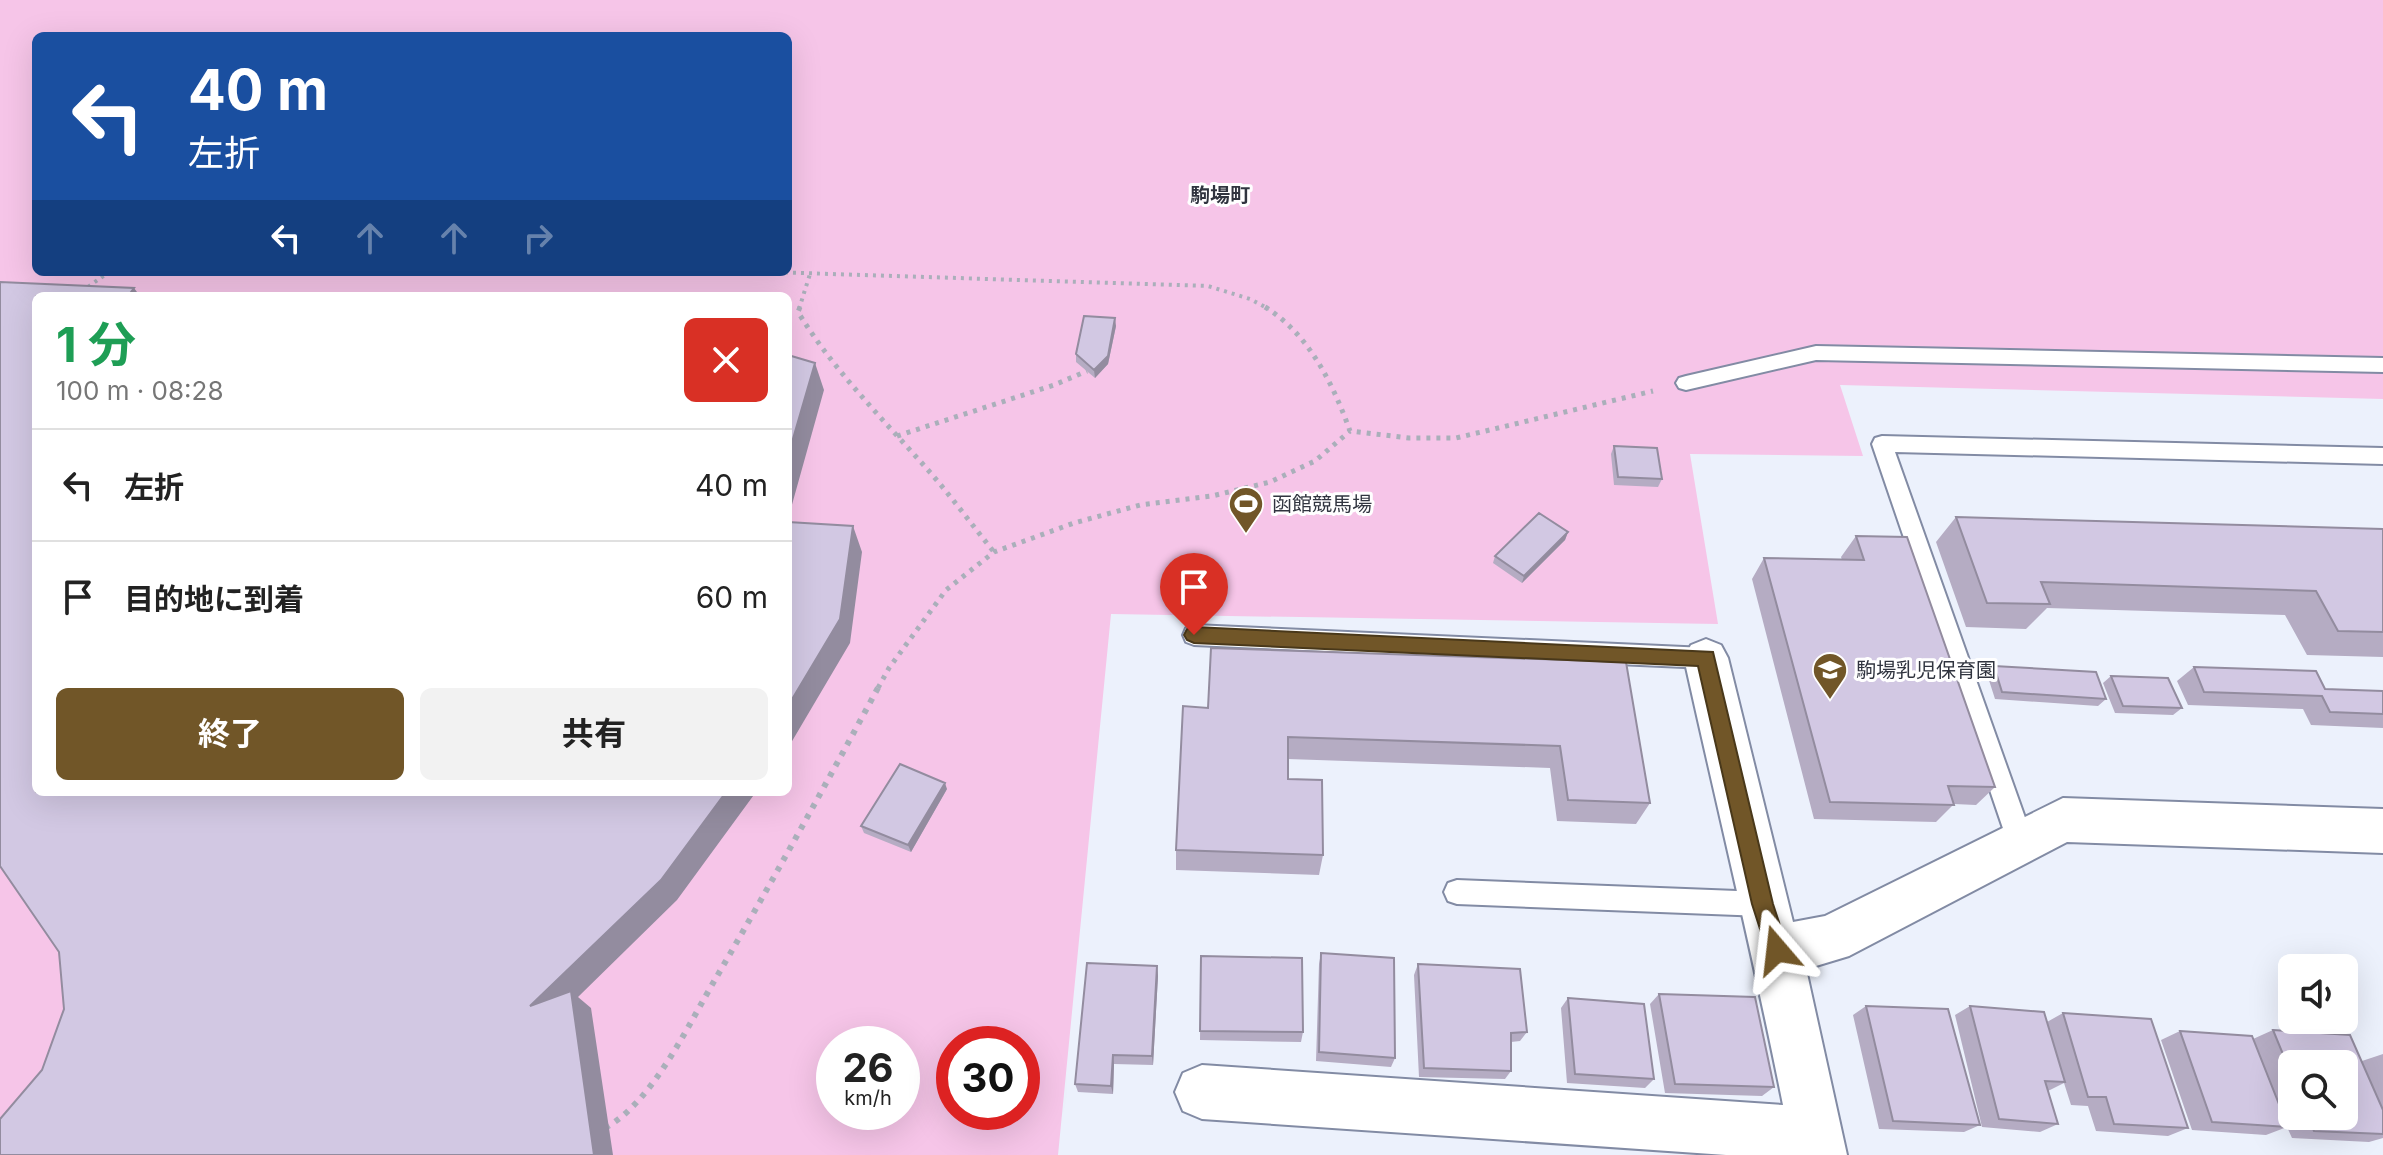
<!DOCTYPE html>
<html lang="ja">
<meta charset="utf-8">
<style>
body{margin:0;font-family:Inter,"Noto Sans JP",sans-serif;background:#f2f2f2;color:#222;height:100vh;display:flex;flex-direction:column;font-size:30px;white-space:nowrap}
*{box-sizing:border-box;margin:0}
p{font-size:26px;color:#767676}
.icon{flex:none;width:44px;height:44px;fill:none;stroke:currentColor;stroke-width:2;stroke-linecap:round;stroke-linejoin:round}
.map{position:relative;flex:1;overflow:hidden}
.side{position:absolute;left:32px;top:292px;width:760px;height:504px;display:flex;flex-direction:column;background:#fff;border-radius:12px;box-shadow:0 8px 32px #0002}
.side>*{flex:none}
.top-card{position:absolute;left:32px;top:32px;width:760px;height:244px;border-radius:12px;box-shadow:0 8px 32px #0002;background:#1a4fa0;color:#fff;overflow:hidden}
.buttons{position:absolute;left:2278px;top:954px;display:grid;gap:16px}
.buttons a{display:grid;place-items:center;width:80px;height:80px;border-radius:12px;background:#fff;box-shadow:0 8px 32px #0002;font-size:40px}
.speed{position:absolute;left:816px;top:1026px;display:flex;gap:16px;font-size:40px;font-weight:700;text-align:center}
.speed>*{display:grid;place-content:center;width:104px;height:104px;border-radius:50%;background:#fff;box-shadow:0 8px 32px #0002;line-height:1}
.speed small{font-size:20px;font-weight:400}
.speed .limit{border:12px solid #d22;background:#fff;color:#111}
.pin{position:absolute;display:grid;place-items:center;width:68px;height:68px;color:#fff;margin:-82px -34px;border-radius:50% 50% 50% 0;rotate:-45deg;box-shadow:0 0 8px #0007}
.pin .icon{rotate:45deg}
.me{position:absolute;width:88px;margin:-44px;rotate:343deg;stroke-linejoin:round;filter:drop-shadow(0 0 6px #0008)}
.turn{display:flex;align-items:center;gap:28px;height:168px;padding:0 24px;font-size:36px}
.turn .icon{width:104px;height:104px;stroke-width:2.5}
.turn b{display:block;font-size:56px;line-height:68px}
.lanes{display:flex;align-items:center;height:76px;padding:0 24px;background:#0003;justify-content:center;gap:40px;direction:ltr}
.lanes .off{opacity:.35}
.round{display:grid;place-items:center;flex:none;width:84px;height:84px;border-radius:12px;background:#f2f2f2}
.overview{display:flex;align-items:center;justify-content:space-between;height:136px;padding:0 24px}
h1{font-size:48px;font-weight:700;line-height:60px;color:#1e9e55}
.cta{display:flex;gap:16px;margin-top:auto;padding:16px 24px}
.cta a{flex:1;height:92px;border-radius:12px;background:#715628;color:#fff;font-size:32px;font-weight:700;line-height:92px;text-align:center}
.cta a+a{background:#f2f2f2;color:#222}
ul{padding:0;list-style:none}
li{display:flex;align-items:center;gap:24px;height:112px;padding:0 24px;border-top:2px solid #e0e0e0}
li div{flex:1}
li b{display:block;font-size:30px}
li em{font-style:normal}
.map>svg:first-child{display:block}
</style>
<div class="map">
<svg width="2383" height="1155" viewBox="0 0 2383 1155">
<rect width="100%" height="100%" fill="#ecf1fc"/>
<!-- green -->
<path fill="#f6c5e8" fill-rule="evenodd" d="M0,0H2383V399L1840,385L1863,456L1690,454L1718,624L1111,614L1058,1155H0ZM36,36H788V272H36ZM36,296H788V792H36ZM834,1044H902V1112H834ZM954,1044H1022V1112H954Z"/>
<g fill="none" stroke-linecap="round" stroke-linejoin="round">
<defs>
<path id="service" d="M1816,346L2383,358V372L1816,360L1686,390L1679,388L1676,383L1679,378L1686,376Z
M1882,436L2383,448V464L1895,452L2034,843L2030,851L2021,855L2012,851L2008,843L1872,444L1875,438Z
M1194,625L1706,648L1714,651L1717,658L1714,665L1706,668L1194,645L1186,642L1183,635L1186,628Z
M1457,880L1763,892L1772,895L1776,904L1772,913L1763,916L1457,904L1448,901L1444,892L1448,883Z"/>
<path id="minor" d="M1706,639L1721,645L1728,658L1793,922L1825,916L2063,798L2383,809V853L2067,842L1849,956L1806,969L1847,1155H1726L1202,1119L1183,1111L1175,1092L1183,1073L1202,1065L1783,1105C1753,955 1717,807 1684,658L1691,645Z"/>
</defs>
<!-- service casing -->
<use href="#service" stroke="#828ba4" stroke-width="4"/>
<!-- minor casing -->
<use href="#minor" stroke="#828ba4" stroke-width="4"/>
<!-- path-far2 -->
<path stroke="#aaafba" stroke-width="4" stroke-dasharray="3 5" stroke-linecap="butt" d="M769,272L1208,286L1250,299L1269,309
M75,296L109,272
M799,309L810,274"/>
<!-- path-far1 -->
<path stroke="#aaafba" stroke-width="5" stroke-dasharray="4 6" stroke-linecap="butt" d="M800,307L798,312C834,371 882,418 928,470C951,496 972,525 994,552
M1265,307C1309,334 1333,384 1350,431L1409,438H1456L1653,391
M897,436L1054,385L1087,371
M878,688L889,668L946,590L994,552L1074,523L1140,505L1212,496L1270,482L1315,461L1350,431"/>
<!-- path -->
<path stroke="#aaafba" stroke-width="6" stroke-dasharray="5 7" stroke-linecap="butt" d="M605,1128C653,1102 688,1025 716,978C772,882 826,784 879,686"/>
<!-- service -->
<use href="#service" fill="#fff" fill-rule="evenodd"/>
<!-- minor -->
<use href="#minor" fill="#fff" fill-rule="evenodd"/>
</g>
<!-- wall -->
<path fill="#b5acc3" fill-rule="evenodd" d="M1116,326L1108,364L1095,378L1076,362V354Z
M1614,446L1662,479L1658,487L1614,485L1611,454Z
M1956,517L2383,529V657L2307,655L2285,615L2047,608L2026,629L1966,627L1936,542Z
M1568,532L1565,540L1522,583L1493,563L1495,556Z
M1856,536L1995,787L1976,805L1954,804L1936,822L1814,819L1752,579L1764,558L1842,560L1841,557Z
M1626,662L1650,803L1636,824L1557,821L1550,768L1288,759V779L1323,855L1319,875L1176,870V850L1208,708Z
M1994,666L2106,699L2098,706L1995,699L1987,674Z
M2194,667L2325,689L2383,691V728L2311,725L2303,709L2188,705L2177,681Z
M2111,676L2182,708L2173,715L2115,713L2103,683Z
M947,789L911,852L864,833L861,826Z
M1321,953L1395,1058L1391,1067L1316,1061L1319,964Z
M1201,956L1303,1032L1301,1042L1200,1040Z
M1418,964L1527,1032L1520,1041L1511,1042V1071L1505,1079L1419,1077L1414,975Z
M1157,966L1158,976L1153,1065L1114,1064L1113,1094L1078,1092L1075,1084Z
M1659,994L1774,1087L1762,1096L1665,1093L1650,1004Z
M1568,998L1654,1079L1645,1088L1567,1083L1561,1008Z
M1866,1006L1980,1125L1964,1132L1879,1129L1853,1015Z
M1970,1006L2047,1022L2063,1013L2188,1128L2168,1136L2096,1131L2088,1106L2071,1105L2064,1083L2048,1091L2058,1124L2040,1132L1982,1127L1955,1015Z
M2273,1030L2362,1061L2383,1054V1138L2369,1142L2292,1138L2287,1127L2266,1135L2192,1130L2161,1040L2180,1031L2253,1039ZM2292,1064L2344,1116H2292Z"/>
<!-- shaded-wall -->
<path fill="#938c9f" d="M134,288L140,296H128Z
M1115,318L1116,326L1108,364L1095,378L1094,370Z
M815,363L824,390L788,519V456Z
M853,526L862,552L850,643L788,748V706Z
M1568,532L1565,540L1522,583L1524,576Z
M945,783L947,789L911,852L908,845Z
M726,792H756L677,900L578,997L591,1008L613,1155H594L530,1006Z
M1157,966L1158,976L1153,1065L1152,1056Z
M1113,1055L1114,1064L1113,1094L1111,1086Z"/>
<!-- building -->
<path fill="#d2c8e3" stroke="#938c9f" stroke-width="2" d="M0,282L134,288L128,296H36V792H726L661,880L530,1006L571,991L594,1155H0V1119L42,1070L64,1009L59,952L0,866Z
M1084,316L1115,318L1108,356L1094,370L1076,354Z
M788,355L815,363L788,456Z
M1614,446L1657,448L1662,479L1618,477Z
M1539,513L1568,532L1524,576L1495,556Z
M1956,517L2383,529V632L2338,631L2316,591L2041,582L2050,604L1987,603Z
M788,522L853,526L840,619L788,706Z
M1856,536L1907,537L1995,787L1948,786L1954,805L1830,802L1764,558L1864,560Z
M1211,648L1626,662L1650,803L1568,800L1560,746L1288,737V779L1322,780L1323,855L1176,850L1183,706L1208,708Z
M1994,666L2096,672L2106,699L2002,692Z
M2194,667L2316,671L2325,689L2383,691V714L2330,712L2322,696L2204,692Z
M2111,676L2168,678L2182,708L2123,706Z
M900,764L945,783L908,845L861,826Z
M1321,953L1394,958L1395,1058L1319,1052Z
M1201,956L1302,958L1303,1032L1200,1031Z
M1087,963L1157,966L1152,1056L1113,1055L1111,1086L1075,1084Z
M1418,964L1520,969L1527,1032L1511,1033V1071L1424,1068Z
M1659,994L1755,997L1774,1087L1675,1084Z
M1568,998L1644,1004L1654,1079L1575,1074Z
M1866,1006L1948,1009L1980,1125L1893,1121Z
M1970,1006L2044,1012L2065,1082L2045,1081L2058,1124L1999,1119Z
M2063,1013L2151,1019L2188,1128L2114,1124L2106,1097H2088Z
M2273,1030L2350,1035L2383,1110V1134L2314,1131L2308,1116H2344V1064H2292V1076Z
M2180,1031L2252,1036L2288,1127L2212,1122Z"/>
<!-- route -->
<path fill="#715628" stroke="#49381a" stroke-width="2" d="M1194,627L1713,652L1773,904L1788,950L1784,957L1777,960L1769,957L1752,904L1698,666L1194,643L1187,640L1184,635L1187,629Z"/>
<!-- icons -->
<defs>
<symbol id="stadium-pin" viewBox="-11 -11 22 30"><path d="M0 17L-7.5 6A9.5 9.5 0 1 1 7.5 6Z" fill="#715628" stroke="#fff"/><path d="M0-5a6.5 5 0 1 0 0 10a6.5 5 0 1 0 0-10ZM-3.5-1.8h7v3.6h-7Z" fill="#fff"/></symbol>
<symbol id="school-pin" viewBox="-11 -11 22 30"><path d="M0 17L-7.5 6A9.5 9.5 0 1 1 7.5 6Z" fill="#715628" stroke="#fff"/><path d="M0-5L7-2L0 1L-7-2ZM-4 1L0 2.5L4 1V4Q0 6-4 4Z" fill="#fff"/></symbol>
</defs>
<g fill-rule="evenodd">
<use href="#stadium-pin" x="1226" y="484" width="40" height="54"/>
<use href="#school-pin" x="1810" y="650" width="40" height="54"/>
</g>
<g text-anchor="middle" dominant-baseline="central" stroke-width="6" stroke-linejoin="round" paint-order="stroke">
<!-- far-quarter labels -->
<g font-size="20" font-weight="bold" fill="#30343f" stroke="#fff">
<text x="1220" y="195">駒場町</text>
</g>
<!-- poi labels -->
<g font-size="20" fill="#30343f" stroke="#fff" text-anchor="start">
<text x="1272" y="504">函館競馬場</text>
<text x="1856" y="670">駒場乳児保育園</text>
</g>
</g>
</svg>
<div class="buttons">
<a><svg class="icon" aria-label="sound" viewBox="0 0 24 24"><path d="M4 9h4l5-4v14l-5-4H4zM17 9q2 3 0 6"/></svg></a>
<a><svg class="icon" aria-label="search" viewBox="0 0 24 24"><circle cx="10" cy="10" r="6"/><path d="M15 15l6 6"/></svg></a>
</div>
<div class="speed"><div>26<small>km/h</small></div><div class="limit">30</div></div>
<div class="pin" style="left:1194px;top:635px;background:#d93025"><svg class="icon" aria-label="arrive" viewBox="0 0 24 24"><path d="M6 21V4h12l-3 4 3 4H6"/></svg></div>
<svg class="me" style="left:1777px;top:950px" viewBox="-20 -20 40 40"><path d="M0-17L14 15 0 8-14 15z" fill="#715628" stroke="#fff" stroke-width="4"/></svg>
<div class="top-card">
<div class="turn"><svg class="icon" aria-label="left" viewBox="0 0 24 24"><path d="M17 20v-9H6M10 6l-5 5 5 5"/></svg><div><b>40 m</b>左折</div></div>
<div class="lanes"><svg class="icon" aria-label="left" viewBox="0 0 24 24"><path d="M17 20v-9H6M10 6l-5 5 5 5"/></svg><svg class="icon off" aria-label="ahead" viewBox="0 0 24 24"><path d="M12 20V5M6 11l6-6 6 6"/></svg><svg class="icon off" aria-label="ahead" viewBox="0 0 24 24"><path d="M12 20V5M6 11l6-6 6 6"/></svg><svg class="icon off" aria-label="right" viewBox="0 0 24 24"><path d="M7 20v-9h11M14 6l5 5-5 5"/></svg></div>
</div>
<section class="side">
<div class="overview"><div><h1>1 分</h1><p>100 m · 08:28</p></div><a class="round" style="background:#d93025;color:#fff"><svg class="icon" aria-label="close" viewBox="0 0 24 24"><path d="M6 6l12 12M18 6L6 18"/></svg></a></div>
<ul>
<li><svg class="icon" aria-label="left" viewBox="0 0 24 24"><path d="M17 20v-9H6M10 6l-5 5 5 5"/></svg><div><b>左折</b></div><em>40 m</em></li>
<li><svg class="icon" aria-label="arrive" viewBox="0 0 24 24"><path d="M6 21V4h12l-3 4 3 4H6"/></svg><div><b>目的地に到着</b></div><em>60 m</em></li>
</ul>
<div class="cta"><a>終了</a><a>共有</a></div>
</section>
</div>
